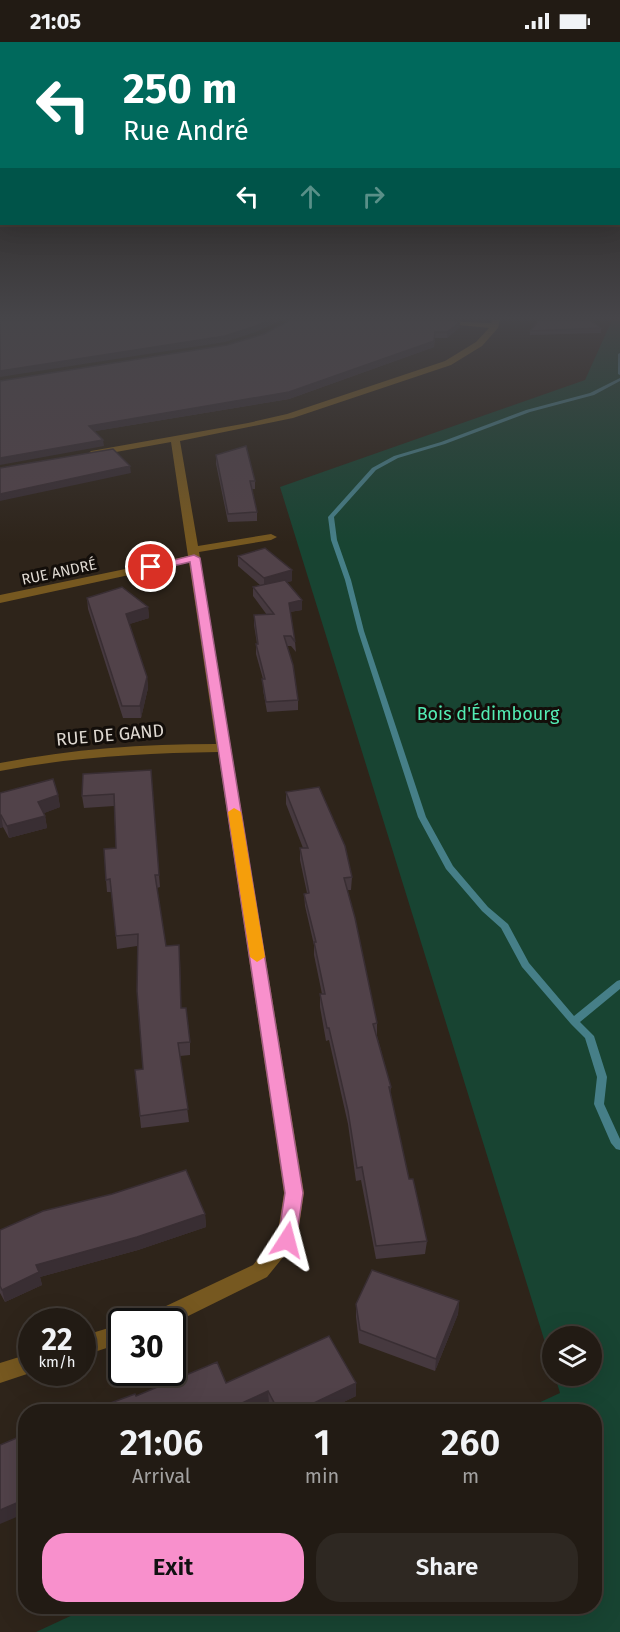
<!DOCTYPE html>
<meta charset="utf-8">
<style>
body{margin:0;font-family:"Fira Sans",sans-serif;background:#2e2822;color:#f1f3f6;height:100vh;display:flex;flex-direction:column;font-size:22px;white-space:nowrap}
*{box-sizing:border-box;margin:0}
p{font-size:20px;color:#a2a1a0}
.icon{flex:none;width:33px;height:33px;fill:none;stroke:currentColor;stroke-width:2;stroke-linecap:round;stroke-linejoin:round}
.map{position:relative;flex:1;overflow:hidden}
.sheet{position:absolute;left:18px;top:1362px;width:584px;height:210px;display:flex;flex-direction:column;background:#221b14;border-radius:24px;box-shadow:0 6px 24px #0002,0 0 0 2px #3f3934}
.sheet>*{flex:none}
.hud{position:absolute;left:0px;top:0px;width:621px;height:183px;box-shadow:0 6px 24px #0002,0 0 0 2px #3f3934;background:#00695c;color:#fff;overflow:hidden}
.tools{position:absolute;left:542px;top:1284px;display:grid;gap:12px}
.tools a{display:grid;place-items:center;width:60px;height:60px;border-radius:50%;background:#221b14;box-shadow:0 6px 24px #0002,0 0 0 2px #3f3934;font-size:30px}
.speed{position:absolute;left:18px;top:1266px;display:flex;gap:12px;font-size:30px;font-weight:700;text-align:center}
.speed>*{display:grid;place-content:center;width:78px;height:78px;border-radius:50%;background:#221b14;box-shadow:0 6px 24px #0002,0 0 0 2px #3f3934;line-height:1}
.speed small{font-size:15px;font-weight:400}
.speed .limit{border:3px solid #111;border-radius:9px;background:#fff;color:#111}
.pin{position:absolute;display:grid;place-items:center;width:51px;height:51px;color:#fff;margin:-26px;border:3px solid #fff;border-radius:50%;box-shadow:0 2px 6px #0007}
.me{position:absolute;width:66px;margin:-33px;rotate:9deg;stroke-linejoin:round;filter:drop-shadow(0 0 4px #0008)}
.turn{display:flex;align-items:center;gap:21px;height:126px;padding:0 24px;font-size:27px}
.turn .icon{width:78px;height:78px;stroke-width:2.5}
.turn b{display:block;font-size:42px;line-height:51px}
.lanes{display:flex;align-items:center;height:57px;padding:0 24px;background:#0003;justify-content:center;gap:30px;direction:ltr}
.lanes .off{opacity:.35}
.eta{display:flex;justify-content:space-evenly;align-items:center;height:102px;text-align:center}
.eta b{font-size:36px;font-weight:600;line-height:42px}
.action{display:flex;gap:12px;margin-top:auto;padding:12px 24px}
.action a{flex:1;height:69px;border-radius:24px;background:#f890cc;color:#111;font-size:24px;font-weight:600;line-height:69px;text-align:center}
.action a+a{background:#2e2822;color:#f1f3f6}
.status{display:flex;justify-content:space-between;align-items:center;height:42px;padding:0 30px;background:#221b14;direction:ltr}
.status svg{height:16px;fill:currentColor}
.map>svg:first-child{display:block}
</style>
<div class="status"><b>21:05</b><svg viewBox="0 0 49 12"><path d="M0 12V9h3v3zM5 12V6h3v6zM10 12V3h3v9zM15 12V0h3v12zM26 1h20v11H26zM47 4h2v5h-2z"/></svg></div>
<div class="map">
<svg width="620" height="1590" viewBox="0 0 620 1590">
<rect width="100%" height="100%" fill="#2e241a"/>
<!-- green -->
<path fill="#184432" d="M612,278H620V1590H36L92,1564H594V1370L521,1369L560,1351L555,1334H591V1294H552V1323L280,445L585,338Z"/>
<g fill="none" stroke-linecap="round" stroke-linejoin="round">
<!-- stream -->
<path fill="#467f88" fill-rule="evenodd" d="M620,311V333L618,332V312Z
M620,336V339L594,353L530,370L445,402L398,416L376,428L334,475L337,498L351,538L364,589L426,775L453,824L488,865L508,882L529,921L574,974L617,939L620,938V947L580,980L594,994L607,1035L604,1062L620,1097V1108L616,1107L611,1101L594,1062L597,1035L585,996L571,982L522,925L501,886L482,869L446,827L418,775L358,589L345,538L331,498L328,475L372,426L394,414L441,400L526,368L590,351Z"/>
<!-- minor -->
<path fill="#765820" fill-rule="evenodd" d="M409,278L491,281L492,278H500L498,286L482,304L451,323L293,376L180,399L198,504L271,492L277,495L271,498L199,510L304,1151L297,1198L267,1235L172,1282V1280H145L147,1273L253,1223L277,1195L284,1151L218,710C144,711 72,715 0,729V721C72,707 143,702 216,702L189,520L0,561V553L188,514L171,400L94,414L89,411L91,409L248,381L287,372L445,319L476,300L489,286Z
M122,1282V1301L82,1314V1294Z
M32,1311L33,1330L0,1341V1321Z"/>
</g>
<!-- wall -->
<path fill="#46393f" d="M460,280V285L447,296H435L434,305L289,357L95,389L104,404L0,339Z
M601,286V291L530,293V289Z
M216,413L255,439V447H252L257,470V479L228,480L216,422Z
M238,514L292,528V539L287,540L302,558V568L290,570L295,600L296,610L291,604H287L298,658V668L267,670L263,648V637L256,612V602H257L254,583V573H267L253,554V545L260,543L238,524Z
M87,556L148,565L149,576L129,582L147,635L148,646L141,676H123L88,567Z
M151,728L160,845L157,846L166,904L180,916L181,966L190,1000V1013L180,1014L189,1080L141,1086L135,1028L143,1027L137,904L117,907L112,850H107L106,838L116,806L114,764L84,766L82,754Z
M286,750L352,835L351,848H347L377,981V994L391,1045L390,1052L409,1137L427,1199L425,1212L376,1217L361,1138L356,1139L348,1082L329,998L326,999L320,965V952H322L314,913V903L305,864L304,852L307,851L300,818V806H303L286,762Z
M0,751L58,753L60,765L44,771L45,774L47,786L9,796L3,785L0,786Z
M205,1172L206,1185L138,1208L40,1235L42,1243L5,1260L0,1251V1188Z
M459,1259L458,1272L435,1329L359,1301L356,1275V1262Z
M226,1341H356V1354L323,1370H273L269,1361L136,1354Z"/>
<!-- shaded-wall -->
<path fill="#392e33" d="M269,278H281L256,290L225,300L0,335V329Z
M460,280V285L447,296V290Z
M434,299V305L289,357L90,390L89,384Z
M103,398L104,404L0,423V416Z
M130,424L131,431L0,459V452Z
M292,528V539L264,547V536Z
M302,558V568L289,570V561Z
M148,565L149,576L127,583L126,572Z
M147,635L148,646L141,676L140,664Z
M58,753L60,765L39,773L38,760Z
M0,773H1L3,785L0,786Z
M45,774L47,786L9,796L7,784Z
M205,1172L206,1185L138,1208L40,1235L42,1243L5,1260L2,1248L36,1223Z
M459,1259L458,1272L435,1329L436,1317Z
M356,1341V1354L323,1370H295Z
M268,1349L269,1361L251,1370H229V1367Z
M26,1457V1471L0,1482V1468Z"/>
<!-- building -->
<path fill="#514249" stroke="#392e33" stroke-width="1.5" d="M0,278H269L256,284L225,294L0,329Z
M290,278H447L460,280L447,290H435L434,299L289,350L89,384L103,398L0,416V339L227,303L264,292Z
M539,278H590L601,286L530,289Z
M246,404L255,439H250L257,470L228,472L216,413Z
M113,407L130,424L0,452V426Z
M265,506L292,528L264,536L238,514Z
M285,538L302,558L289,561L295,600L291,594H284L293,623L298,658L266,660L262,637H265L256,602H258L254,573L274,572L253,545Z
M122,545L148,565L126,572L147,635L140,664H122L87,556Z
M151,728L159,833H155L166,904L179,903L181,966H186L190,1000L178,1001L188,1067L140,1074L135,1028L143,1027L137,949L138,892L116,894L110,837L106,838L104,807L116,806L114,752L82,754L83,732Z
M53,737L58,753L38,760L45,774L7,784L1,773H0V751Z
M319,745L345,804L352,835L344,836L355,876L377,981L373,982L391,1045H389L409,1137H413L427,1199L376,1204L362,1125L357,1126L348,1069L329,986H327L320,952H325L314,900H316L304,852L309,851L300,806H308L286,750Z
M186,1128L205,1172L137,1195L36,1223L39,1230L2,1248L0,1244V1188L43,1169L112,1152Z
M372,1228L459,1259L436,1317L360,1288L356,1262Z
M329,1294L356,1341L295,1370H279L268,1349L229,1367L230,1370H86L135,1352L136,1354L217,1320L226,1341Z
M26,1392V1457L0,1468V1403Z"/>
<!-- sky -->
<linearGradient id="sky" x2="0" y2="1"><stop stop-color="#19140e"/><stop offset="0.55" stop-color="#464549"/><stop offset="1" stop-color="#464549" stop-opacity="0"/></linearGradient>
<rect width="620" height="501" fill="url(#sky)"/>
<!-- route -->
<path fill="#f890cc" stroke="#a15e85" stroke-width="1.5" d="M194,513L200,516L303,1151L296,1198L294,1203L287,1205L280,1203L278,1198L285,1151L190,520L151,529L146,525Z"/>
<!-- slow -->
<path fill="#f59e0b" d="M234,766L241,770L265,915L257,920L250,915L228,770Z"/>
<g text-anchor="middle" dominant-baseline="central" stroke-width="6" stroke-linejoin="round" paint-order="stroke">
<!-- far-street labels -->
<g font-size="15" fill="#dfd9d2" stroke="#130e0a">
<text transform="translate(59 530) rotate(-12)">RUE ANDRÉ</text>
</g>
<!-- park labels -->
<g font-size="18" fill="#53ecb3" stroke="#130e0a">
<text x="488" y="672">Bois d'Édimbourg</text>
</g>
<!-- street labels -->
<g font-size="18" fill="#dfd9d2" stroke="#130e0a">
<text transform="translate(110 693) rotate(-5)">RUE DE GAND</text>
</g>
</g>
</svg>
<div class="tools">
<a><svg class="icon" aria-label="layers" viewBox="0 0 24 24"><path d="M12 4l9 5-9 5-9-5zM3 14l9 5 9-5"/></svg></a>
</div>
<div class="speed"><div>22<small>km/h</small></div><div class="limit">30</div></div>
<div class="pin" style="left:151px;top:525px;background:#d93025"><svg class="icon" aria-label="arrive" viewBox="0 0 24 24"><path d="M6 21V4h12l-3 4 3 4H6"/></svg></div>
<svg class="me" style="left:287px;top:1198px" viewBox="-20 -20 40 40"><path d="M0-17L14 15 0 8-14 15z" fill="#f890cc" stroke="#fff" stroke-width="4"/></svg>
<div class="hud">
<div class="turn"><svg class="icon" aria-label="left" viewBox="0 0 24 24"><path d="M17 20v-9H6M10 6l-5 5 5 5"/></svg><div><b>250 m</b>Rue André</div></div>
<div class="lanes"><svg class="icon" aria-label="left" viewBox="0 0 24 24"><path d="M17 20v-9H6M10 6l-5 5 5 5"/></svg><svg class="icon off" aria-label="ahead" viewBox="0 0 24 24"><path d="M12 20V5M6 11l6-6 6 6"/></svg><svg class="icon off" aria-label="right" viewBox="0 0 24 24"><path d="M7 20v-9h11M14 6l5 5-5 5"/></svg></div>
</div>
<section class="sheet">
<div class="eta">
<div><b>21:06</b><p>Arrival</p></div>
<div><b>1</b><p>min</p></div>
<div><b>260</b><p>m</p></div>
</div>
<div class="action"><a>Exit</a><a>Share</a></div>
</section>
</div>
